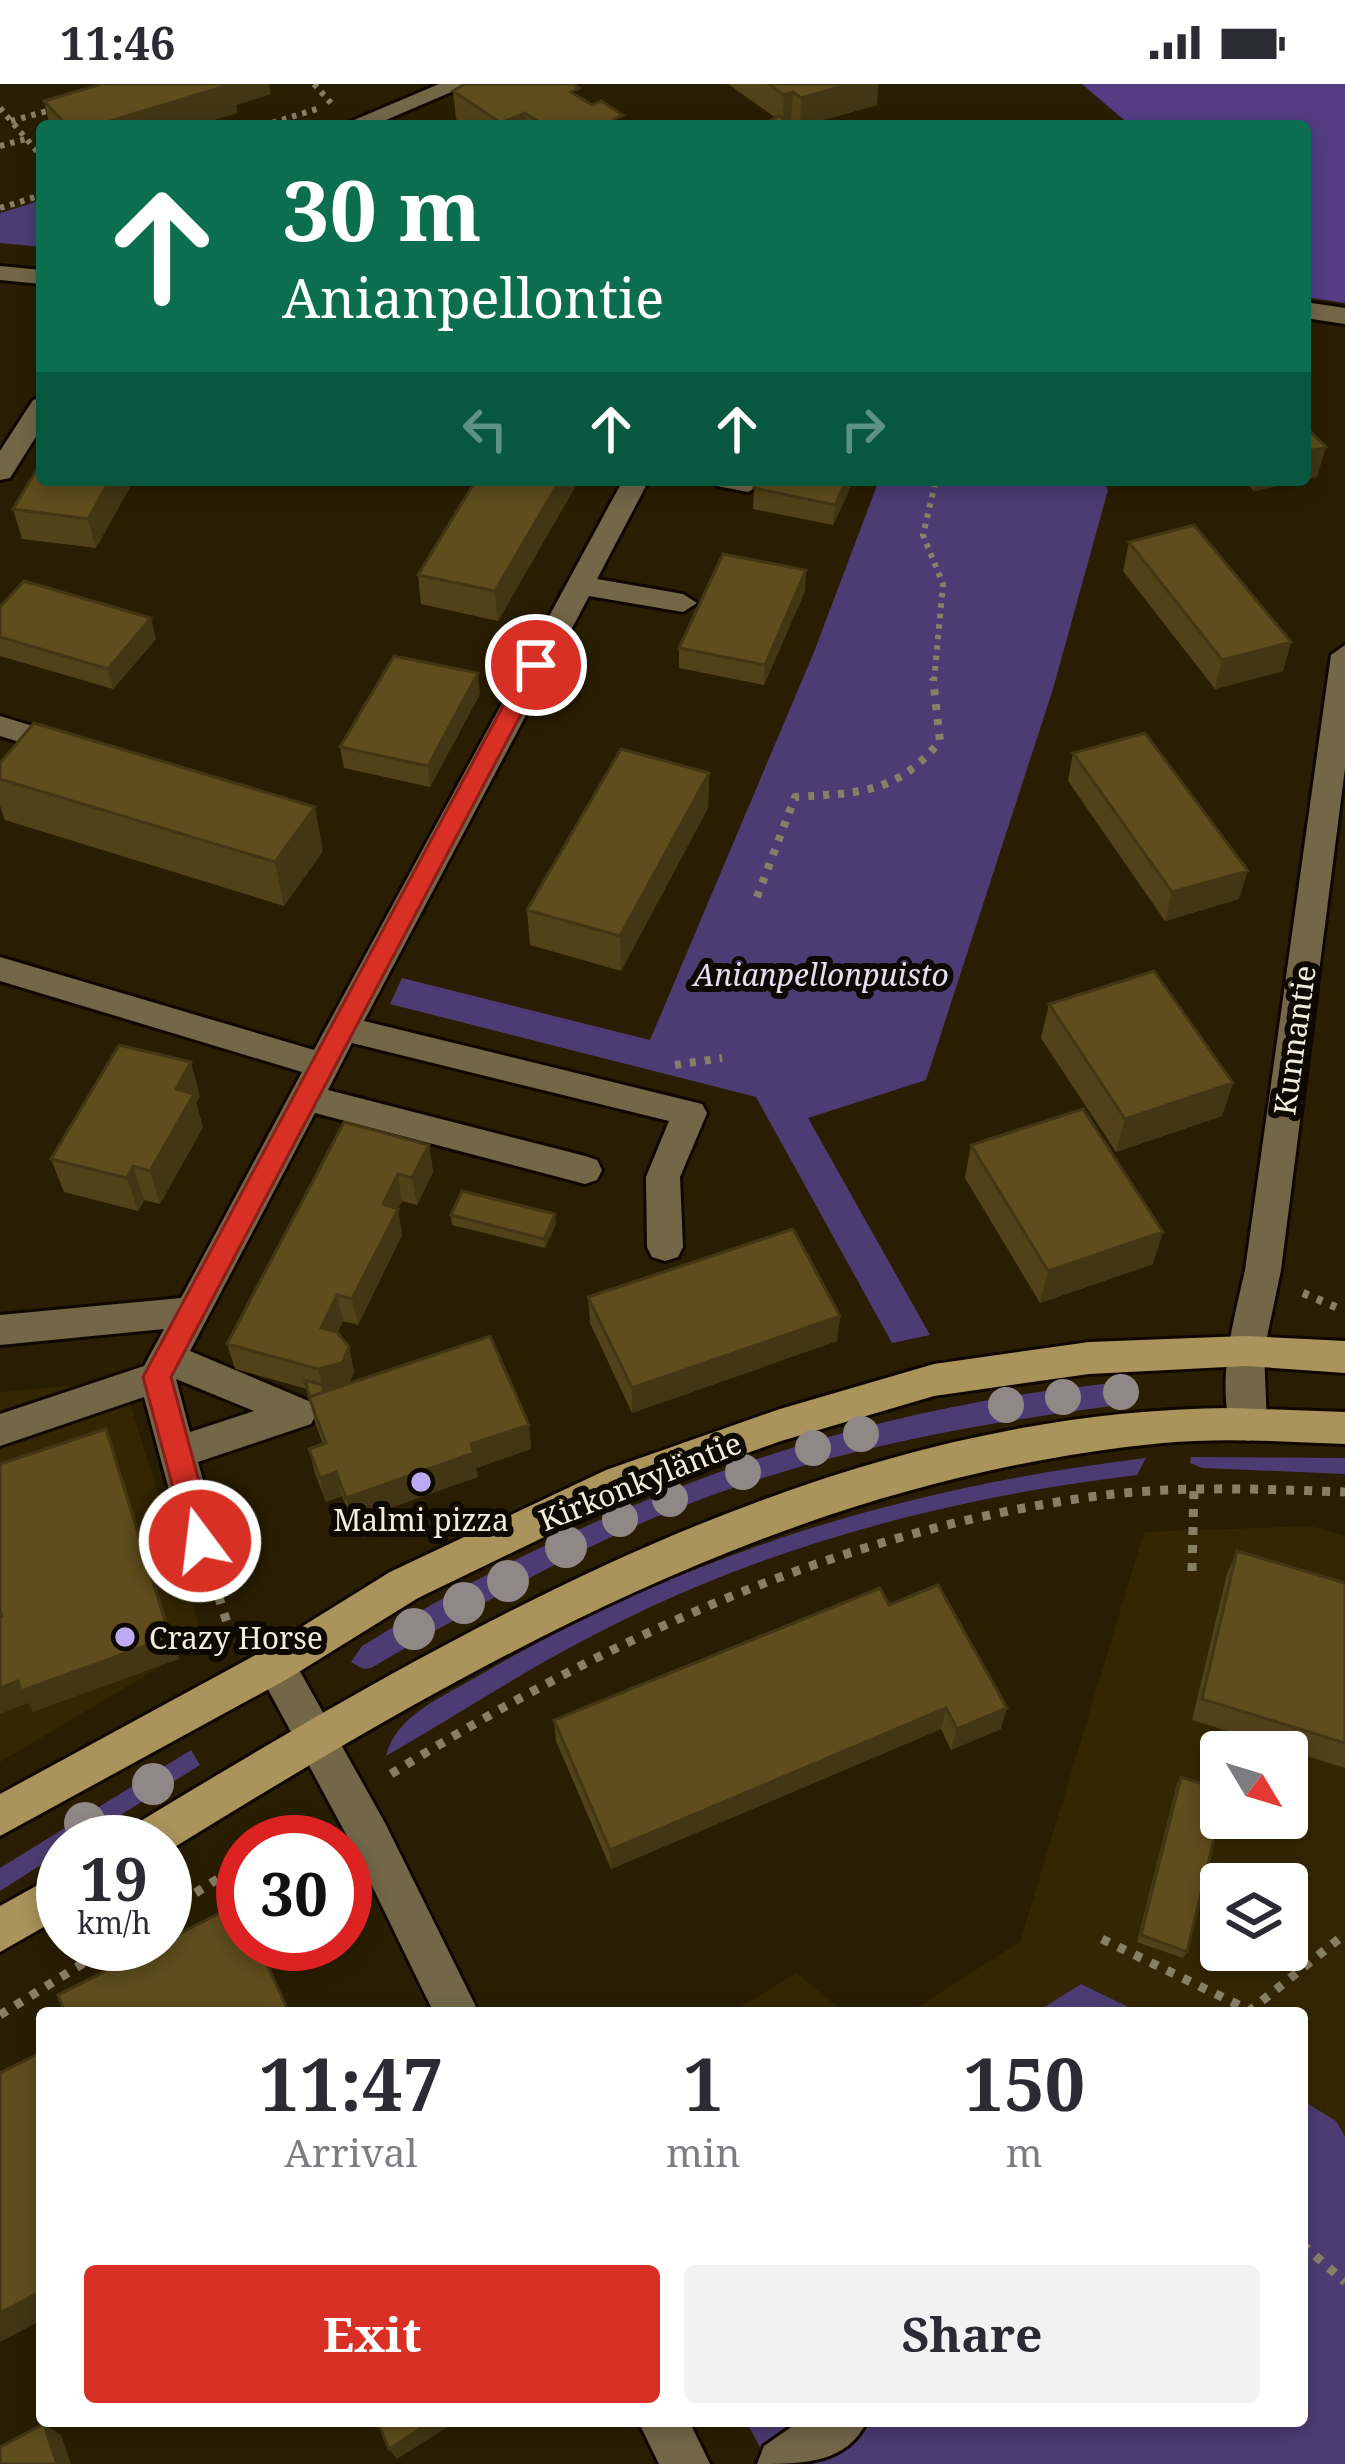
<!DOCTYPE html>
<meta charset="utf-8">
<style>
body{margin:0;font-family:"Noto Serif",serif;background:#f2f2f3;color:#2b2b33;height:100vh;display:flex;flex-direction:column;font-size:45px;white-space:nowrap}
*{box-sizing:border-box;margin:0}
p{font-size:39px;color:#7c7c81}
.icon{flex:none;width:66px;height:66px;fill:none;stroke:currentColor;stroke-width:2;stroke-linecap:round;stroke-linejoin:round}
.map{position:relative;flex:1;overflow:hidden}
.drawer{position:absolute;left:36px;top:1923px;width:1272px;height:420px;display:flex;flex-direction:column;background:#fff;border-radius:12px;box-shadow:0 6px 18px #0003}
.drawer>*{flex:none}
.banner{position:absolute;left:36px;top:36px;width:1275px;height:366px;border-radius:12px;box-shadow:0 6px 18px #0003;background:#0b6e4f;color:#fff;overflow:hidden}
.needle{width:78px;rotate:128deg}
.buttons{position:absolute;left:1200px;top:1647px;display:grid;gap:24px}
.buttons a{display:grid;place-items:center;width:108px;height:108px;border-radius:12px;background:#fff;box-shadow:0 6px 18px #0003;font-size:60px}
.speed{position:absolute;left:36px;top:1731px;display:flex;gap:24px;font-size:60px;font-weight:700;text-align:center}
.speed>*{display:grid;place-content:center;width:156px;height:156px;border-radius:50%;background:#fff;box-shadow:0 6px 18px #0003;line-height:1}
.speed small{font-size:30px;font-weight:400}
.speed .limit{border:18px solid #d22;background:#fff;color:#111}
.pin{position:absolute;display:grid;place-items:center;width:102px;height:102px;color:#fff;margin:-51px;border:6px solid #fff;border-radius:50%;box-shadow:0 3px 12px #0007}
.me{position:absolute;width:132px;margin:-66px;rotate:345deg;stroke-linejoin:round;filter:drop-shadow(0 0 9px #0008)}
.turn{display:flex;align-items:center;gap:42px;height:252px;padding:0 48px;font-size:54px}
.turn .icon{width:156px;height:156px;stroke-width:2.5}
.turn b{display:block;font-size:84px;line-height:102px}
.lanes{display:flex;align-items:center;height:114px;padding:0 48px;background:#0003;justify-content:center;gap:60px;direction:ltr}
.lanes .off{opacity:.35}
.eta{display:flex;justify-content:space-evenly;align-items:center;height:204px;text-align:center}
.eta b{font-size:72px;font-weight:700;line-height:84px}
.primary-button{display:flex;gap:24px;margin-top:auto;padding:24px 48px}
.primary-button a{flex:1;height:138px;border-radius:12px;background:#d93025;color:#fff;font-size:48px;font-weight:700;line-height:138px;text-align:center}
.primary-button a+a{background:#f2f2f3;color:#2b2b33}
.status{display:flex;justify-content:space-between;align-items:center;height:84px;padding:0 60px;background:#fff;direction:ltr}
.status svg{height:33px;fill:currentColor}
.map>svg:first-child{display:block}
</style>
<div class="status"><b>11:46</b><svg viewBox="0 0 49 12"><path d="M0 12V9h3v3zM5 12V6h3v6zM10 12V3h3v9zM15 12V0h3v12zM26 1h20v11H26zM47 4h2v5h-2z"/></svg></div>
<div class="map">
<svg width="1345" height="2380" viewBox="0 0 1345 2380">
<rect width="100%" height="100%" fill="#291e01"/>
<!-- built -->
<path fill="#342600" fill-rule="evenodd" d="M123,1297L204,1557L0,1678V1308Z
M1311,1442L1345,1452V2052L1336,2037L1302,2016V1929H1141L1081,1900L1035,1929H908L1020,1858L1144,1448ZM1221,1668H1287V1734H1221ZM1221,1800H1287V1866H1221Z
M797,1889L845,1929H730Z"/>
<!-- green -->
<path fill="#4d3c73" d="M42,116V163L0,159V129Z
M879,396H1102L1108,406L1053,605L926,996L808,1034L930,1251L892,1259L756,1013L390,920L402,894L650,956L814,568Z
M1127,1298L1136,1319C974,1339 815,1368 663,1430C562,1472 466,1529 371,1584L363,1585L351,1578L362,1562C595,1418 853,1321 1127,1298Z
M1191,1373L1345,1374V1390L1202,1384L1190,1379Z
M1146,1374L1137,1391C946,1414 761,1463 590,1553C520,1589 454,1633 386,1672C396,1630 445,1612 480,1591C689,1468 906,1403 1146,1374Z
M191,1666L200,1681L78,1758H63V1767L0,1807V1784Z
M1081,1900L1141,1929H1035Z
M1302,2016L1336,2037L1345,2052V2380H769L746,2337H1302Z"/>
<!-- forest -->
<path fill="#543d84" d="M1082,0H1345V219L1305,213V42H1131Z"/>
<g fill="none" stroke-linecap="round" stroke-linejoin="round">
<defs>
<path id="minor" d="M439,0H470L372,42H340Z
M0,182L42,186V200L0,196Z
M1305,218L1345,224V240L1305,234Z
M42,314V343L10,394L0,396V367L33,316Z
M623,396H649L597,495L683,510L697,519L683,528L589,512L364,937L702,1020L707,1029L680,1093L683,1163L678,1173L665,1177L652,1173L647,1163L646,1093L669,1037L352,959L328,1006L585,1072L597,1076L602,1086L597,1096L585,1100L315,1029L190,1267L311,1318L317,1329L311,1340L198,1378L220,1457L214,1469L200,1474L186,1469L144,1313L0,1362V1330L144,1282L164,1245L0,1261V1231L181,1214L302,988L0,897V873L314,966ZM176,1295L254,1327L190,1348Z
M714,396H759L762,400L748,408L717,402Z
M1345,561V684L1281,1186L1264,1267L1267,1341L1261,1352L1248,1357L1235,1352C1213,1308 1235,1232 1245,1186L1331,571Z
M0,632L82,657L86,664L71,674L0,652Z
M275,1562L289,1568L385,1739L479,1929H434L355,1767L255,1581L261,1568Z
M638,2337H689L710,2380H659Z
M800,2337H867C847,2380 802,2380 757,2380L764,2362Z"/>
<path id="major" d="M1246,1252L1345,1257V1289L1246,1282L1089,1290L934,1312L781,1357L633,1410L418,1514L289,1594L0,1752V1710L261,1568L390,1488L606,1386L780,1325L934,1280L1089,1258Z
M1231,1324L1345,1328V1360C1285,1358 1224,1353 1163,1359C790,1395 478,1576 165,1769V1758H123L129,1744C463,1542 828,1327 1231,1324Z
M63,1787V1832L0,1868V1822Z"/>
</defs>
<!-- minor casing -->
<use href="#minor" stroke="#100800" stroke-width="6"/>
<!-- major casing -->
<use href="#major" stroke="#100800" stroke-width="6"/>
<!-- path-far2 -->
<path stroke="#887f67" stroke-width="6" stroke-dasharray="4.5 6" stroke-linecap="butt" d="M314,0L331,19
M0,24L42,73
M11,37L51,26
M262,42L320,24
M0,62L26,55
M0,124L42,111
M934,597L943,500L923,451L936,396"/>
<!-- path-far1 -->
<path stroke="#887f67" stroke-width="8" stroke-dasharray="6 9" stroke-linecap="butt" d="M757,813L795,713C859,709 897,710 940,657L933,594
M675,981L722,974
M1303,1209L1338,1224"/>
<!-- path -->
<path stroke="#887f67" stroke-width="9" stroke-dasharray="8 10" stroke-linecap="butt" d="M1192,1487L1194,1403
M213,1495L231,1551
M391,1690C608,1555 835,1449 1090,1413C1174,1401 1260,1405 1345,1408
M276,1758L312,1739
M165,1828L243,1779
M1102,1855L1249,1926
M1248,1928L1345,1850
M0,1931L114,1860
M1302,2160L1345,2198"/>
<!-- minor -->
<use href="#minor" fill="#736748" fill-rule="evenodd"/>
<!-- major -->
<use href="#major" fill="#aa945b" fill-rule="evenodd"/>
</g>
<!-- trees -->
<g fill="#908887">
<circle cx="1121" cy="1308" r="18"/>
<circle cx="1063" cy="1313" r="18"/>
<circle cx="1006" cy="1321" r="18"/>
<circle cx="861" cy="1350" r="18"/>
<circle cx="813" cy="1364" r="18"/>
<circle cx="743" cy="1388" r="18"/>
<circle cx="670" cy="1415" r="18"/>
<circle cx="620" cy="1435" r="18"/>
<circle cx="566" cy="1463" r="21"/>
<circle cx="508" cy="1497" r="21"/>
<circle cx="464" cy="1519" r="21"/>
<circle cx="414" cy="1545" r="21"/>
<circle cx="153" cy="1700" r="21"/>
<circle cx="85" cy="1739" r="21"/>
</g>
<!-- wall -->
<path fill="#524219" d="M728,0H878L877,21L802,42L791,36L776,34Z
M453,7L580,13L624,42H466L456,35Z
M271,10L236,21L237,29L194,42H50L44,17Z
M134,396L96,464L22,455L13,425Z
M579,396L498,537L421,520L418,491Z
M758,396H854L833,441L753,425L754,404Z
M1244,396H1303L1254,407Z
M1129,458L1291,558L1283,587L1215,605L1123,487Z
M806,486L805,507L764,601L679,584V564Z
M0,523L156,555L113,605L0,572Z
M480,610L430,703L344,684L340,663Z
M1073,669L1239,815L1165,837L1068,697Z
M0,679L323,767L284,822L5,736L0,722Z
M709,689L708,724L621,887L530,861L527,826Z
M1049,920L1233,999L1222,1032L1116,1068L1041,954Z
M200,1012L196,1019L203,1043L160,1120L144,1116L138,1127L64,1108L51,1075Z
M344,1038L429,1061L433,1088L417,1121L402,1117L398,1125L402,1151L358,1241L343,1237L337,1249L349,1263L354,1288L349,1300L529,1341L531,1365L476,1384L478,1393L352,1437L342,1412L326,1418L315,1389L309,1365L323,1360L315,1338L307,1305L235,1285L227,1260Z
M971,1061L1153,1180L1040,1219L965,1094Z
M451,1131L556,1140L545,1164L452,1141Z
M588,1213L840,1232L837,1257L632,1329L590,1239Z
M1237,1467L1345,1499V1684L1192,1636L1227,1490Z
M889,1521L1001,1645L951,1666L941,1645L611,1785L556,1657L554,1636Z
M1181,1693L1187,1868L1183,1874L1137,1858L1177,1700Z"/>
<!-- shaded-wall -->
<path fill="#423614" d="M227,0H269L271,10L236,21L237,29L194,42H94Z
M850,0H878L877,21L800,42L801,14Z
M793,8L791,36L783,39L784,11Z
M525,29L526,42H502L501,39Z
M1326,363L1317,393L1305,396V368Z
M110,396H134L96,464L88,435Z
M560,396H579L498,537L495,507Z
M846,396H854L833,441L835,421Z
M1256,396H1303L1254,407Z
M806,486L805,507L764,601L765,581Z
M151,534L156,555L113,605L108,585Z
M1291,558L1283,587L1215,605L1222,576Z
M478,589L480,610L430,703L428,682Z
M709,689L708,724L621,887L620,852Z
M315,723L323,767L284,822L275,778Z
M1248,787L1239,815L1165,837L1172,808Z
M191,978L200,1012L196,1019L203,1043L160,1120L150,1087L176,1005Z
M1233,999L1222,1032L1116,1068L1125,1035Z
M429,1061L433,1088L417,1121L412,1094Z
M133,1082L144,1116L138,1127L127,1094Z
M398,1090L402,1117L398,1125L402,1151L358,1241L352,1215L383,1120Z
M555,1130L556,1140L545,1164L544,1155Z
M1163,1148L1153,1180L1040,1219L1048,1187Z
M337,1211L343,1237L327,1269L321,1244Z
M840,1232L837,1257L632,1329V1304Z
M349,1263L354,1288L347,1304L324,1310L318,1285Z
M529,1341L531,1365L476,1384L478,1393L352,1437L346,1414L471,1360Z
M106,1345L115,1370L179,1575L33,1628L28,1619L0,1630V1604Z
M336,1388L342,1412L326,1418L320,1394Z
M946,1624L941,1645L611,1785L610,1766Z
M1007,1624L1001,1645L951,1666L957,1645Z
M42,2207V2236L0,2258V2229Z
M433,2337H457L397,2375L389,2365Z
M44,2340L61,2351L71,2380H57Z"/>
<!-- building -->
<path fill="#5f4d1d" stroke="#423614" stroke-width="3" d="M102,0H232L94,42H67L44,17Z
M465,0H573L579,4L571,8L592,21L601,17L623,31L614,35L624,42H545L525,29L501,39L453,7Z
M769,0H850L801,14L793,8L784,11Z
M779,32L797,42H760Z
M1305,342L1326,363L1305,368Z
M42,377V396H110L88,435L13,425Z
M476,396H560L495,507L418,491Z
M758,396H846L835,421L754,404Z
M1194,441L1291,558L1222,576L1129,458Z
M723,470L806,486L765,581L679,564Z
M24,497L151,534L108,585L0,553V523Z
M394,572L478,589L428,682L340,663Z
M34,639L315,723L275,778L0,695V679Z
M1145,649L1248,787L1172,808L1073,669Z
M621,665L709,689L620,852L527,826Z
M1154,887L1233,999L1125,1035L1049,920Z
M119,961L191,978L176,1005L194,1010L150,1087L133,1082L127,1094L51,1075Z
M1083,1025L1163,1148L1048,1187L971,1061Z
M344,1038L429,1061L412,1094L398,1090L383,1120L398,1125L352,1215L337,1211L321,1244L337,1248L349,1263L342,1279L318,1285L227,1260Z
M462,1107L555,1130L544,1155L451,1131Z
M793,1145L840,1232L632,1304L588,1213Z
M490,1252L529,1341L471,1360L474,1369L346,1414L336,1388L320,1394L309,1365L326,1359L309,1313Z
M305,1296L322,1301L324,1308L310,1313Z
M106,1345L170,1553L21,1607L18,1597L0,1604V1533L2,1532L0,1526V1380Z
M1237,1467L1345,1499V1659L1202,1615Z
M938,1501L1007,1624L957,1645L946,1624L610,1766L554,1636L880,1504L889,1521Z
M1181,1693L1221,1706V1725L1187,1868L1141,1851Z
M240,1819L243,1826V1860H258L289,1929H65L58,1911L159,1860H165V1857Z
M42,1968V2207L0,2229V1989Z
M377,2337H433L389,2365Z
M44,2340L57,2380H0V2363Z"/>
<!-- route -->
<path fill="#d93025" stroke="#8d1f18" stroke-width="3" d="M536,574L547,581L171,1293L215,1457L211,1466L200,1470L190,1466L143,1293L525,581Z"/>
<!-- markers -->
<g fill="#bea9f5" stroke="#0d0901" stroke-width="4.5">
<circle cx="421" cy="1398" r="12"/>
<circle cx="125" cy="1553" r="12"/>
</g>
<g text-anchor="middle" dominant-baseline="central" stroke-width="12" stroke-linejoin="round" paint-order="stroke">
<!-- park labels -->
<g font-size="30" font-style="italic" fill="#e4dff4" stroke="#0d0901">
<text x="821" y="890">Anianpellonpuisto</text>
</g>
<!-- street labels -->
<g font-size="30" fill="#f4eddc" stroke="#0d0901">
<text transform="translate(1294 956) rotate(-82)">Kunnantie</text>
<text transform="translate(640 1397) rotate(-22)">Kirkonkyläntie</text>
</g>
<!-- poi labels -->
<g font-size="30" fill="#f4eddc" stroke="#0d0901">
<text x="421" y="1435">Malmi pizza</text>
<text x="149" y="1553" text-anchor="start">Crazy Horse</text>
</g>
</g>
</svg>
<div class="buttons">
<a><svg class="needle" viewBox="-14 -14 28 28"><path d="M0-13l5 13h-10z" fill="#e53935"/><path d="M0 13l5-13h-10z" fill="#7c7c81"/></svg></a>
<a><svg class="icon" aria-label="layers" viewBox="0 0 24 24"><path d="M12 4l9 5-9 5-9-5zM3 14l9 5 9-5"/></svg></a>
</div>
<div class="speed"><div>19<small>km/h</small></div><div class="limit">30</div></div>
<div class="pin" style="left:536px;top:581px;background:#d93025"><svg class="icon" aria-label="arrive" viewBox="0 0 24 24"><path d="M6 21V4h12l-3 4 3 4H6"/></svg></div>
<svg class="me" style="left:200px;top:1457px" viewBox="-20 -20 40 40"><circle r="17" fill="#d93025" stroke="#fff" stroke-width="3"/><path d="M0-11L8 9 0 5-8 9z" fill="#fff"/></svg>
<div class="banner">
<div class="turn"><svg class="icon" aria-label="ahead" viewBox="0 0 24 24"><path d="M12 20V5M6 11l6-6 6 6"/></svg><div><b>30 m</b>Anianpellontie</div></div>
<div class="lanes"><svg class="icon off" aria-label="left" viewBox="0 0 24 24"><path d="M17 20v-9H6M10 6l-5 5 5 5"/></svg><svg class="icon" aria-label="ahead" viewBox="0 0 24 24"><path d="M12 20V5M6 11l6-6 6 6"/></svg><svg class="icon" aria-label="ahead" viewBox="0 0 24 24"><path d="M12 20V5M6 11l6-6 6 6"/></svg><svg class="icon off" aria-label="right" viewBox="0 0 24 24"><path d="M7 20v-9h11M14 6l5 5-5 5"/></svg></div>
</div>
<section class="drawer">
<div class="eta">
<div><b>11:47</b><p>Arrival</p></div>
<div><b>1</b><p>min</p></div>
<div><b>150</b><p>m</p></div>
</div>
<div class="primary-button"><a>Exit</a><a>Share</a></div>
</section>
</div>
